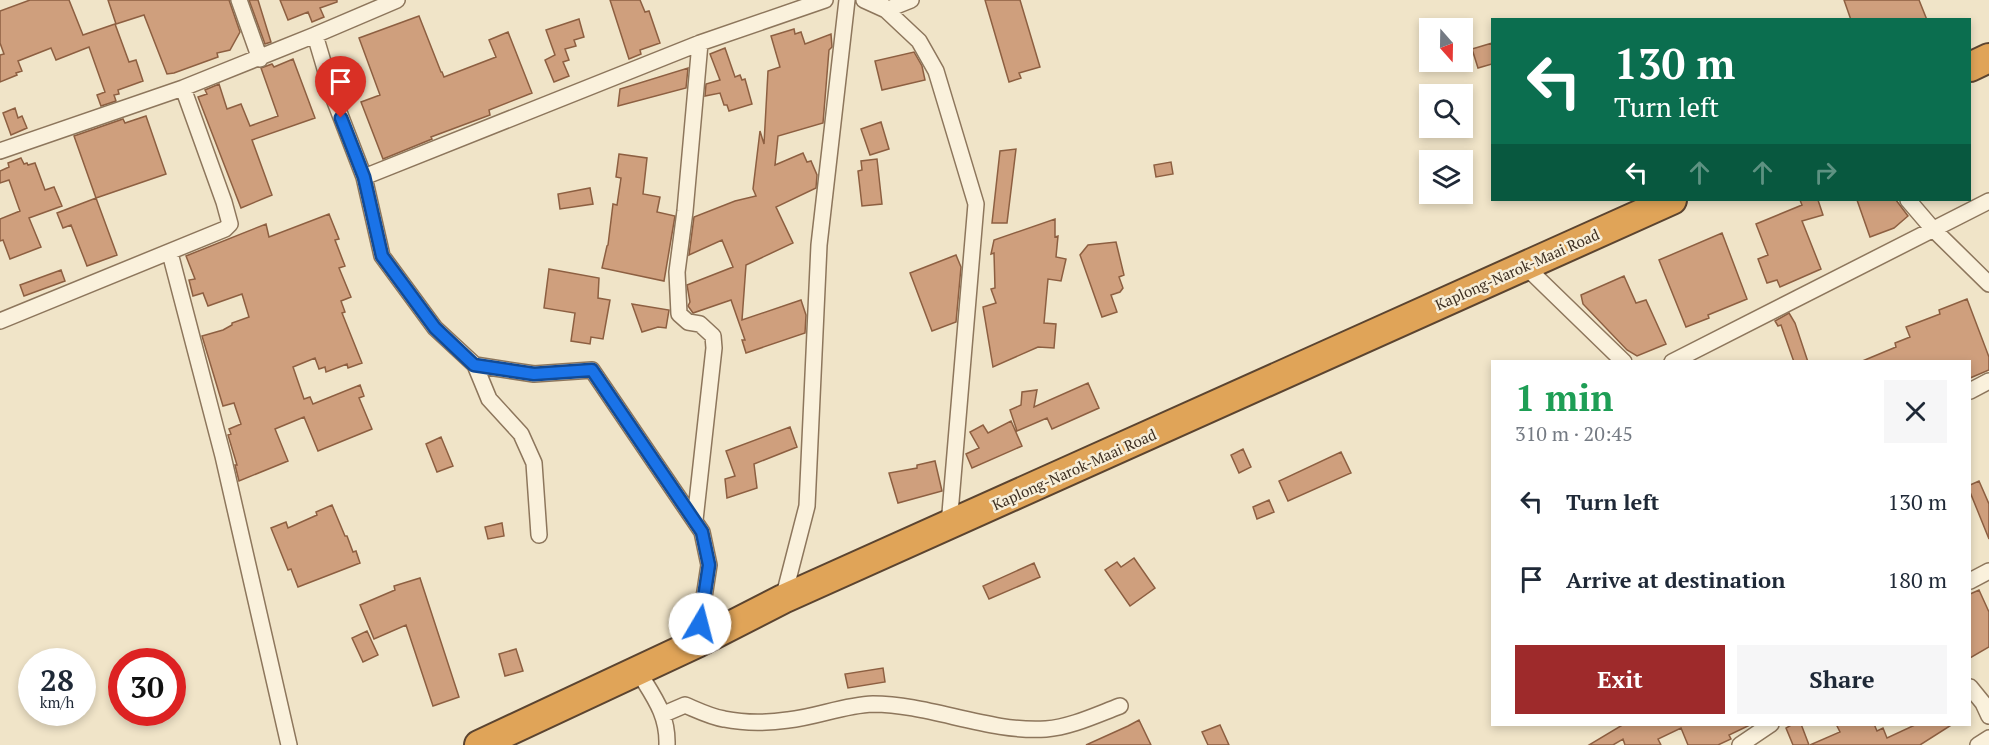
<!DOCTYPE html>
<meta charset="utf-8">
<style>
body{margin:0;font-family:"PT Serif",serif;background:#f6f6f7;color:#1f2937;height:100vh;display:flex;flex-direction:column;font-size:22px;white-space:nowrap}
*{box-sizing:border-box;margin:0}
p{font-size:20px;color:#747a83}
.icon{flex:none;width:33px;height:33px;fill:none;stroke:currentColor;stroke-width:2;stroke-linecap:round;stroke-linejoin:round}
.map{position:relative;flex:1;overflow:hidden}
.side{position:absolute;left:1491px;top:360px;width:480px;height:366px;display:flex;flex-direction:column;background:#fff;border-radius:0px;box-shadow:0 3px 9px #0003}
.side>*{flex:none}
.guide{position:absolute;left:1491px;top:18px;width:480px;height:183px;border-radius:0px;box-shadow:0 3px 9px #0003;background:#0b6e4f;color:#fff;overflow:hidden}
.needle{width:39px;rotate:160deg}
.fabs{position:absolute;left:1419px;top:18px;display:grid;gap:12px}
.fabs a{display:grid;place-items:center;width:54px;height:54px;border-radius:0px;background:#fff;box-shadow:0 3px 9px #0003;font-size:30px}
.speed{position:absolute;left:18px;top:648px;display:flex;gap:12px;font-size:30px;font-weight:700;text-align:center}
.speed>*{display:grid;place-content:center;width:78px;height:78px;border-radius:50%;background:#fff;box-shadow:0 3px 9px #0003;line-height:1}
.speed small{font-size:15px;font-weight:400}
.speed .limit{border:9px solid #d22;background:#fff;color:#111}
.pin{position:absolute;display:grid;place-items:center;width:51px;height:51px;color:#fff;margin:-62px -26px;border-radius:50% 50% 50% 0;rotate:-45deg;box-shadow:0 0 6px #0007}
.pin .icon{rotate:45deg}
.me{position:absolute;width:66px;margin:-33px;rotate:8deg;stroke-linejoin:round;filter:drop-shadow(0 0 4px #0008)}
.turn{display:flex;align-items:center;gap:21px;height:126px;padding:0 24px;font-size:27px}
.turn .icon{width:78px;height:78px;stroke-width:2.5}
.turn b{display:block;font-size:42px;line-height:51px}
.lanes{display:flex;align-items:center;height:57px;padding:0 24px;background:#0003;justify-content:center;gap:30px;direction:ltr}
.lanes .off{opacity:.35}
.round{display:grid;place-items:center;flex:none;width:63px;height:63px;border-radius:0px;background:#f6f6f7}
.headline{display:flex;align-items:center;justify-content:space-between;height:102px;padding:0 24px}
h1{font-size:36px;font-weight:700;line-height:45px;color:#1e9e55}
.cta{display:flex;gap:12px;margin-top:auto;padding:12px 24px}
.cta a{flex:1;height:69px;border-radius:0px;background:#9e2a2b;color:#fff;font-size:24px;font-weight:700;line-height:69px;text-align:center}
.cta a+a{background:#f6f6f7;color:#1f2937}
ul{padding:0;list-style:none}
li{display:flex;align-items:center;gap:18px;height:78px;padding:0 24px}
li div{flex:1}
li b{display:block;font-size:22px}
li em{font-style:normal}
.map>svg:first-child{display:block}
</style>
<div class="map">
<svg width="1989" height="745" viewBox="0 0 1989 745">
<rect width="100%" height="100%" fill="#f0e4c8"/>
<!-- building -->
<path fill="#cf9f7d" stroke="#8d5f41" stroke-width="1.5" d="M30,0H69L83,35L115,24L129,62L136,60L143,81L118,90L119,94L114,95L116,101L101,106L97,95L105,92L89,47L56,60L51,48L18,61L22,71L16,73L17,75L0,82V55L4,54L0,43V11Z
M108,0H229L240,32L230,50L217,53L218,57L174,73L167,74L144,15L116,24Z
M249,0H258L271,42L265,44Z
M280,0H337V2L320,8L324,17L312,22L308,12L288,20Z
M610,0H640L645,12L649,11L660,43L640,50L641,54L629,59Z
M985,0H1020L1040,67L1019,73L1021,78L1009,82Z
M1844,0H1919L1927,20H1851Z
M419,16L441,72H442L444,77L496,57L489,40L508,32L532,93L489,110L490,115L431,137L432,139L383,159L361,102L380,95L359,38Z
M579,19L584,37L574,40L576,46L565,49L569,60L563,62L569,76L554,82L545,60L555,55L546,30Z
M794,29L795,34L801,32L805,44L831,34L832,47L829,50L823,123L778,136L775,165L803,153L807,162L811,161L817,175L816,188L776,207L793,243L746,265L742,320L801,300L806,315L805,333L746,353L742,340H745L731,300L693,313L688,306L690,302L687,285L733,267L722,240L689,255L694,217L735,201L756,196L753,189L760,131L764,144L768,71L780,67L771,36Z
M1492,43V64L1478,68L1472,49Z
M725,48L735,77L740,75L742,80L745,79L752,104L729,111L727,105H724L720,93L705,96L706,84L720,80L710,54Z
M914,52L922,66L925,80L882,90L875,61Z
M293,59L315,118L252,140L272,195L241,208L198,97L207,94L205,90L219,84L227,109L241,104L250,126L278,116L261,68L272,64L274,67Z
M688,68L686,88L618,106L620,89Z
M15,108L18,118L22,116L27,128L11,135L3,113Z
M146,116L166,174L96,198L74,136L123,119L125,123Z
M881,122L889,149L870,155L861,129Z
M1016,149L1007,223H992L1000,151Z
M619,154L647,158L643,194L660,197L657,212L675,216L664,281L602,268L607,246L608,245L613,204L617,205L621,178L616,177Z
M21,158L24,164L27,163L28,165L35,163L45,190L54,187L62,206L29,218L41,247L10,259L3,240L0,241V219L20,211L9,180L0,183V171L9,167L8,163Z
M877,159L882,204L862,206L858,171L862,170L861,161Z
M1171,162L1173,174L1156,177L1154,165Z
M590,188L593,204L560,209L558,194Z
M96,198L117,255L87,266L71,225L63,228L57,213Z
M1800,200H1818L1823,215L1802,221L1821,269L1780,287L1777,280L1767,283L1758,259L1768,255L1756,224L1802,205Z
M1857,200H1896L1908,216L1894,228L1870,237Z
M329,214L339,239L335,240L345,266L339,268L351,297L341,301L345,312L342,313L362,363L348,368L347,364L326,372L325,367L319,369L315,358L293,367L304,399L310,397L313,404L360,385L364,396L359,398L372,429L318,451L304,417L275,429L288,461L239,481L235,465H237L228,435L231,434L229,429L241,424L234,403L223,406L202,336L223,330L232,325V323L249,317L242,294L208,306L203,293L193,296L189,280L195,279L186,256L266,224L269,237Z
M1055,219V237L1058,236L1056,257L1066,259L1061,281L1048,279L1044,323L1056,324L1054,348L1038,347L993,367L983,307L996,303L991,289L995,288L994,253L991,254L994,240Z
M1722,233L1747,299L1708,315L1709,318L1686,327L1659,260Z
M1116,242L1124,275L1119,277L1123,288L1120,292L1111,295L1117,312L1102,317L1080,255L1088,245Z
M956,255L961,267L956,322L932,331L910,273Z
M549,269L599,278L598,298L610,300L603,339L591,337L590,344L571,341L575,313L544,308Z
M61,270L65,281L24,296L20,285Z
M1624,276L1636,303L1646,300L1666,344L1637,356L1627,350L1583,304L1581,295Z
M1967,299L1989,357V370L1970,378V362H1860L1896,347L1895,343L1910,337L1906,327L1940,314L1939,310Z
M632,304L669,310L666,328L658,327L642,332Z
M1789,313L1795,323L1808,362H1794L1781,325L1778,326L1775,321Z
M1088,383L1099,408L1052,429L1047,418L1017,431L1010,410L1021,405L1022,392L1037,390L1034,407Z
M1011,421L1022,446L972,468L966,454L979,448L970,432L983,425L988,433Z
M790,427L797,447L754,464L757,488L727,498L725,479L735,476L726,451Z
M441,437L453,466L437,472L426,444Z
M1243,449L1251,467L1239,473L1231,455Z
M1341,452L1351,473L1288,501L1279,481Z
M935,461L942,491L898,503L889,473L917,468V465Z
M1979,481L1989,504V539L1970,492V485Z
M1269,500L1274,512L1257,519L1253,507Z
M332,505L345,536H347L353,552L356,551L360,563L298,587L291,569L288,570L271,528L286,522L288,528L317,515L316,512Z
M502,523L504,536L488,539L485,527Z
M1134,558L1155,588L1130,606L1105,570L1117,562L1121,567Z
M1034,563L1040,577L989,599L983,586Z
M420,578L459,697L433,706L406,625L374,639L360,605L395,590L394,586Z
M1979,590L1989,612V647L1970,658V594Z
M367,631L378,655L363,662L352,638Z
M516,649L523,671L505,676L499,654Z
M883,668L885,682L848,688L845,674Z
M1139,720L1151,745H1086L1128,726Z
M1624,724H1752L1729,735L1731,739L1718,745H1688L1681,728L1658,739L1661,745H1625L1623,739L1613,745H1589Z
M1793,724H1801L1809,745H1793L1786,728Z
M1836,724H1874L1877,731L1883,728L1887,738L1917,724H1953L1920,745H1810L1840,732Z
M1220,725L1229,745H1208L1202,732Z"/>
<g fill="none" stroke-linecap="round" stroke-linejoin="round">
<defs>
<path id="street" d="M239,0L260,59
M864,0L886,10L919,41L936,71L976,204L949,525
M881,3L886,10L911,0
M315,35L397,0
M0,151L183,88L315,35L334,99L364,177L382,256L435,328L475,365L489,399L521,434L534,463L539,535
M364,177L700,43L825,0
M1908,200L1932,228L1989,284
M170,253L223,456L289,745
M1524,265L1624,362
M0,321L225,229L230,224L224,202L183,88
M1672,362L1989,201
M475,365L534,374L592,370L702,532L709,565L697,643
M1970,391L1989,381
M695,520L714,348L713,336L700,324L688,322L679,314L677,272L685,211L700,43
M1970,581L1989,571
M783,599L807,506L819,245L847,0
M638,671C653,696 668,714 667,745
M1970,687L1983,703L1989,716
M664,714L685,705C697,710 711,717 724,719C744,723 767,723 788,720C817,717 844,705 873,704C929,704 990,733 1046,729C1071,727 1096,715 1120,706
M1740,745L1771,724
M1978,745L1989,738"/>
<path id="highway" d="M1970,67L1989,58
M479,745L697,643L783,599L1672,200"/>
</defs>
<!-- street casing -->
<use href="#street" stroke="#8d765c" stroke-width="18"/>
<!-- highway casing -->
<use href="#highway" stroke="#5b4430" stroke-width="32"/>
<!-- street -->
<use href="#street" stroke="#faf1dc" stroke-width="15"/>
<!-- highway -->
<use href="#highway" stroke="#e0a458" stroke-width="28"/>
</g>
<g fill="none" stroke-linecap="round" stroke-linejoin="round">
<defs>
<path id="route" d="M341,118L364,177L382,256L435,328L474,365L534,374L592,370L702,532L709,565L700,624"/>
</defs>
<!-- route casing -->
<use href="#route" stroke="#114b97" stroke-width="15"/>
<!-- route -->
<use href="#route" stroke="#1a73e8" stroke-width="10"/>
</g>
<g text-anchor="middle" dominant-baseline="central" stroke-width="5" stroke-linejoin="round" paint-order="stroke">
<!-- street labels -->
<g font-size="15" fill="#3d2e20" stroke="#f7eed8">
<text transform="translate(1517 269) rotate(-24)">Kaplong-Narok-Maai Road</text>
<text transform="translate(1074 469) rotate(-24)">Kaplong-Narok-Maai Road</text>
</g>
</g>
</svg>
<div class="fabs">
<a><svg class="needle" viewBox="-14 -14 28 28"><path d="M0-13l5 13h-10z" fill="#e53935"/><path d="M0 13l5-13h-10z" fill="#747a83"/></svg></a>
<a><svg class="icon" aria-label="search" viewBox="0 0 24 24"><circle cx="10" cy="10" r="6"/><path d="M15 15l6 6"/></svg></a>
<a><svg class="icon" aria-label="layers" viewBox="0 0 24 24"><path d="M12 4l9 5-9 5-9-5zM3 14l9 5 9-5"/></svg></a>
</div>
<div class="speed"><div>28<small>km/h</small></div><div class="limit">30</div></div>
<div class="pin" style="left:341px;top:118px;background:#d93025"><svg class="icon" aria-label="arrive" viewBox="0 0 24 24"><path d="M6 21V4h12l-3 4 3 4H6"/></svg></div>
<svg class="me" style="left:700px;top:624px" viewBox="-20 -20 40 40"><circle r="19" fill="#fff"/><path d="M0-13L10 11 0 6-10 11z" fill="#1a73e8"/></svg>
<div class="guide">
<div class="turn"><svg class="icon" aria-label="left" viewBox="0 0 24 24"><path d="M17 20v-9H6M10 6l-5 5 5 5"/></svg><div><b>130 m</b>Turn left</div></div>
<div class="lanes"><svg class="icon" aria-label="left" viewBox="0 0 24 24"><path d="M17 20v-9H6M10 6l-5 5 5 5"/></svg><svg class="icon off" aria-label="ahead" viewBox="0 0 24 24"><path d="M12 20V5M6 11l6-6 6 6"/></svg><svg class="icon off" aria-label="ahead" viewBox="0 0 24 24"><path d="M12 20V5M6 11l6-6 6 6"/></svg><svg class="icon off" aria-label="right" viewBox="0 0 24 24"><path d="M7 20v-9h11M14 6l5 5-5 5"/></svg></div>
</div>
<section class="side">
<div class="headline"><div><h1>1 min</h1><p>310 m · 20:45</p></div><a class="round"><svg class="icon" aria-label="close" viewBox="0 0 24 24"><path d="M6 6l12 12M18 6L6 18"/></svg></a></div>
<ul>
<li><svg class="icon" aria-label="left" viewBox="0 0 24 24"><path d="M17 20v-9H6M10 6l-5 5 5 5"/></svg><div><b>Turn left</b></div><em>130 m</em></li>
<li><svg class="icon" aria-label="arrive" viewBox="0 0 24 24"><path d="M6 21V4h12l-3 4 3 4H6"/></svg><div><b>Arrive at destination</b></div><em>180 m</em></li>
</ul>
<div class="cta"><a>Exit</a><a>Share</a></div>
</section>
</div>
